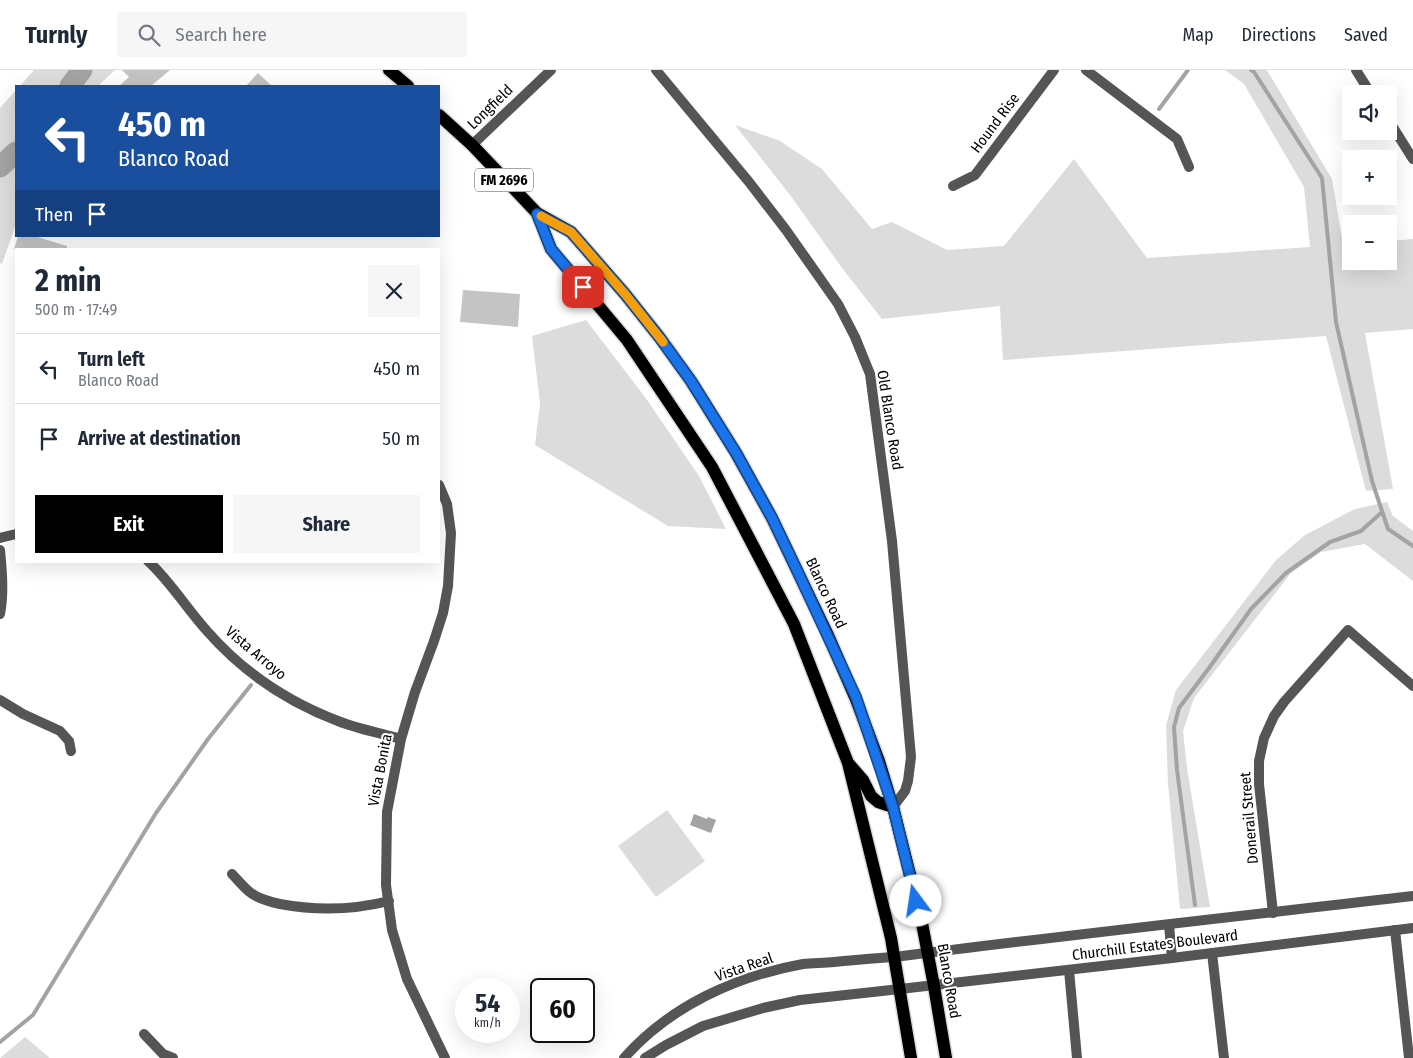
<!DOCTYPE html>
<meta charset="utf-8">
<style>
body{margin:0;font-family:"Fira Sans Condensed",sans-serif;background:#f6f6f7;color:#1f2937;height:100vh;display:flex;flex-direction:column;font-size:19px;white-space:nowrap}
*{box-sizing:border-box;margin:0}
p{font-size:16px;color:#747a83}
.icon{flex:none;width:28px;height:28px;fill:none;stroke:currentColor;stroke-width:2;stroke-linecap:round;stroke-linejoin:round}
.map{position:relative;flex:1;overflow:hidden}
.panel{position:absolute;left:15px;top:178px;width:425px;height:315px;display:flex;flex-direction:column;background:#fff;border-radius:0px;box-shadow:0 5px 20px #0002}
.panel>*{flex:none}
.hud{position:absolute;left:15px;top:15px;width:425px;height:152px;border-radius:0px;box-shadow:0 5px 20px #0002;background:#1a4fa0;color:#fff;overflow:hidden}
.controls{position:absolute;left:1342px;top:15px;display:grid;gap:10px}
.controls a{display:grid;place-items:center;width:55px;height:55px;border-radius:0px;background:#fff;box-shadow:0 5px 20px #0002;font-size:25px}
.speed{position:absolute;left:455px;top:908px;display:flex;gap:10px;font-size:25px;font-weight:700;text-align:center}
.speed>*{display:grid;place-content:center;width:65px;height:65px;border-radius:50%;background:#fff;box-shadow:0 5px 20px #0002;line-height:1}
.speed small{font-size:12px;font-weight:400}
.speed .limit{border:2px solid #111;border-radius:8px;background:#fff;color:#111}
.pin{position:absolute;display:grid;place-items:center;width:42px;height:42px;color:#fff;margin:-21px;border-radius:10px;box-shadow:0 2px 8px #0006}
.me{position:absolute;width:55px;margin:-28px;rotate:346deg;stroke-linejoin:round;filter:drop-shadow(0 0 4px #0008)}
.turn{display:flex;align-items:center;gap:18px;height:105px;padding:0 20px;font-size:22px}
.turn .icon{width:65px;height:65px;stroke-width:2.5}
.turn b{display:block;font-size:35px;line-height:42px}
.then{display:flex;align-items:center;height:48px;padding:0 20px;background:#0003;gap:10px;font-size:19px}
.round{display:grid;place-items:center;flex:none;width:52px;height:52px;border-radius:0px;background:#f6f6f7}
.summary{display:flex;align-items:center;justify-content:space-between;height:85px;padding:0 20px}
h1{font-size:30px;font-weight:700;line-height:38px}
.primary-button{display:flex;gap:10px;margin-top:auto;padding:10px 20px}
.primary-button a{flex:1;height:58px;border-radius:0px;background:#000;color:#fff;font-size:20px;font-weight:700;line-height:58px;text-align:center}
.primary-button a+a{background:#f6f6f7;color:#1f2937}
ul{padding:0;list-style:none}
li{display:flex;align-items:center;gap:15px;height:70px;padding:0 20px;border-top:1px solid #e0e1e3}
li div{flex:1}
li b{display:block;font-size:19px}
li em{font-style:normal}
header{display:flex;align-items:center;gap:30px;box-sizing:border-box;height:70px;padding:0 25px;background:#fff;border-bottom:1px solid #e0e1e3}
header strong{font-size:24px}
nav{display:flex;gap:28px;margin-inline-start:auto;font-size:18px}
.search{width:350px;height:45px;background:#f6f6f7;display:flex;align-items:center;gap:12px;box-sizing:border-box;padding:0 18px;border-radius:0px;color:#747a83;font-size:19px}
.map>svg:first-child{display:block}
</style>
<header>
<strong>Turnly</strong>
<div class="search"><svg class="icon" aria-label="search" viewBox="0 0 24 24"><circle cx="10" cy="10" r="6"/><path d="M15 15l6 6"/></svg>Search here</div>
<nav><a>Map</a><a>Directions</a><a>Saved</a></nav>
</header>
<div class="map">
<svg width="1413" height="988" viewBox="0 0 1413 988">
<rect width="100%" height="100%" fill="#fff"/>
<!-- green -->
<path fill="#dcdcdc" d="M34,0H115L98,16H20Z
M1225,0H1266L1268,2L1332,109L1343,174H1351V191H1389V171L1413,169V259L1365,263L1393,419L1366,421L1326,266L1003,290L1000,236L882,249L842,198L790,125L735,55L780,71L822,99L872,159L892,152L947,180L1004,176L1074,89L1147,188L1310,177L1304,117L1244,14Z
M16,20V154L2,194L0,193V38Z
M586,250L645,327L699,406L726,459L668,456L535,375L540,333L532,266Z
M1387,432L1393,446L1413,461V511L1365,474L1321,482L1291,503L1194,628L1183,661L1187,698L1210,837L1180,839L1168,714L1166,655L1176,620L1276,490L1305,465L1355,439Z
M667,740L705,791L656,827L618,776Z
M25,967L50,988H0Z"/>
<!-- water -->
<path fill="#a3a3a3" d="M694,744L707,749L708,747L716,750L711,763L690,755Z"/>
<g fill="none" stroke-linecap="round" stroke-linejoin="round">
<!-- stream -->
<path stroke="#a3a3a3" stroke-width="4" d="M1251,0L1254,2L1322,108L1336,252L1372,411L1388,459L1413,476
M1159,39L1188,0
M1195,835L1177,700L1174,657L1179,638L1209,598L1251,539L1286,503L1330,472L1361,461L1382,442
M0,972L33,945L156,743L208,669L251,615"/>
<!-- river -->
<path stroke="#a3a3a3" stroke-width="21" d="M70,16L82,0
M0,97L16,82"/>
</g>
<!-- building -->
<path fill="#c4c4c4" d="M122,0H170L151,16H119L129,7Z
M258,3L272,16H246Z
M18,166H34L67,176V179H14Z
M463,220L520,224L518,257L460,252Z"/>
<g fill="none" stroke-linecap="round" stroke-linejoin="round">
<defs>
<path id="primary" d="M389,0L408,16
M439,45L472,75L537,143L571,162L625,224L660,268L691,311L736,383L772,448L827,563L855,627L879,691L893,737L921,848L934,916L946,988
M537,143L551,179L627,270L712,397L794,554L848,693L891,868L911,988
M849,694L863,710L871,726L878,732L893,737"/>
</defs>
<!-- primary casing -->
<use href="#primary" stroke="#dbdbdb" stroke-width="15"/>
<!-- minor -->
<path stroke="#555" stroke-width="10" d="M656,0L749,112L786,160L838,234L855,267L870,304L892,471L911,687L908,711L905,721L893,737
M1086,0L1177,69L1189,97
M1356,0L1371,24
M1389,51L1413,89
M472,75L551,0
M953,116L975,105L1054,0
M439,415L447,434L451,463L448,516L443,543L434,571L415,622L401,669L387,742L386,815L392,860L407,909L445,988
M0,468L16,464
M0,480C2,501 4,524 0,544
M148,491C171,512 186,538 207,561C242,601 288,632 338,651C358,659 380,663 401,669
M0,630L23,644L60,661L69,671L71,681
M232,804C238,810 244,818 251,823C259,829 271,832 280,834C317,841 353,840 389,831
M1273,843L1259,714V691L1264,668L1274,646L1284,632L1348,560L1413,616
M1169,855L1172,888
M1395,860L1409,988
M1212,883L1224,988
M1069,900L1077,988
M144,964L163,984L173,988
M624,988C670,936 736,906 803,894C813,893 824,893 834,892C854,890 874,888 895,887
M645,988L666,975L703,956L763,938L800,930L900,919"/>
<!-- tertiary -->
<path stroke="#555" stroke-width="10" d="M895,887C1067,865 1240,846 1413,826
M900,919L1172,888L1413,858"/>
<!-- primary -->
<use href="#primary" stroke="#000" stroke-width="12"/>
</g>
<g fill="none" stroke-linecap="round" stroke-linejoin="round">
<defs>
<path id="route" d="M583,217L551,179L537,144L571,162L625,224L660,268L691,311L736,383L772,448L795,496L856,627L893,737L916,831"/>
</defs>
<!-- route casing -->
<use href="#route" stroke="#114b97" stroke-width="12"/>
<!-- route -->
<use href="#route" stroke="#1a73e8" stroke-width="9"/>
<!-- slow -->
<path stroke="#f59e0b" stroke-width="9" d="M541,146L571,162L625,224L663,272"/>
</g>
<g text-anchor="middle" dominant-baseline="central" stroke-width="4" stroke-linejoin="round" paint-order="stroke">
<!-- shield labels -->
<rect fill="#fff" stroke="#4c4c4c" stroke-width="1" x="475" y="98.5" width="58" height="23" rx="4"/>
<g font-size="14" font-weight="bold" fill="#000">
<text x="504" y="110">FM 2696</text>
</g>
<!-- street labels -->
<g font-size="15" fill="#000" stroke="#fff">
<text transform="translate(490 37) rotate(-44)">Longfield</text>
<text transform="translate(995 53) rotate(-53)">Hound Rise</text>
<text transform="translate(890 350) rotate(81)">Old Blanco Road</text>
<text transform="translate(826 523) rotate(65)">Blanco Road</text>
<text transform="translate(256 583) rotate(40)">Vista Arroyo</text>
<text transform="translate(380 700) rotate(-79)">Vista Bonita</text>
<text transform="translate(1249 748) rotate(-95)">Donerail Street</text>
<text transform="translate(1155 875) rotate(-7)">Churchill Estates Boulevard</text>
<text transform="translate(744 897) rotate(-19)">Vista Real</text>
<text transform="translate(949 911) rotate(80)">Blanco Road</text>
</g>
</g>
</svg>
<div class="controls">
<a><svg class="icon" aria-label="sound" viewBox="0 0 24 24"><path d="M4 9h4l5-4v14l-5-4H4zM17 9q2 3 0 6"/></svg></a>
<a>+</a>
<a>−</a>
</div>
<div class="speed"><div>54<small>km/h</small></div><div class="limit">60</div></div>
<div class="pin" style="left:583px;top:217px;background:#d93025"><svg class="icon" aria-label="arrive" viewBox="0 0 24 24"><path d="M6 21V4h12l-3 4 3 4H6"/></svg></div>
<svg class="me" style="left:916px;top:831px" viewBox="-20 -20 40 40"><circle r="19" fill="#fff"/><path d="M0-13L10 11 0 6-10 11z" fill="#1a73e8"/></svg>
<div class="hud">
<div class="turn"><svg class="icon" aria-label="left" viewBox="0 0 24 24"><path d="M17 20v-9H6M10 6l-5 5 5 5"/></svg><div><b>450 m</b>Blanco Road</div></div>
<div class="then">Then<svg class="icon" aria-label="arrive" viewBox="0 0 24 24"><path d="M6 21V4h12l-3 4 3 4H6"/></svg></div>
</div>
<section class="panel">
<div class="summary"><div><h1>2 min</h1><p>500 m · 17:49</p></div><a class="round"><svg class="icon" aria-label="close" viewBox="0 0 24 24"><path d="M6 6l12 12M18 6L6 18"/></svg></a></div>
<ul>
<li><svg class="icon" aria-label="left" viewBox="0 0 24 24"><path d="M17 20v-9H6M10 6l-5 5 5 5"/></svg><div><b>Turn left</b><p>Blanco Road</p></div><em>450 m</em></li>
<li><svg class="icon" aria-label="arrive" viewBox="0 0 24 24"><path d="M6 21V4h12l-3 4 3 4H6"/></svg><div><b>Arrive at destination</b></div><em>50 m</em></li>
</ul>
<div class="primary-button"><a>Exit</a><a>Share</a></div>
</section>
</div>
